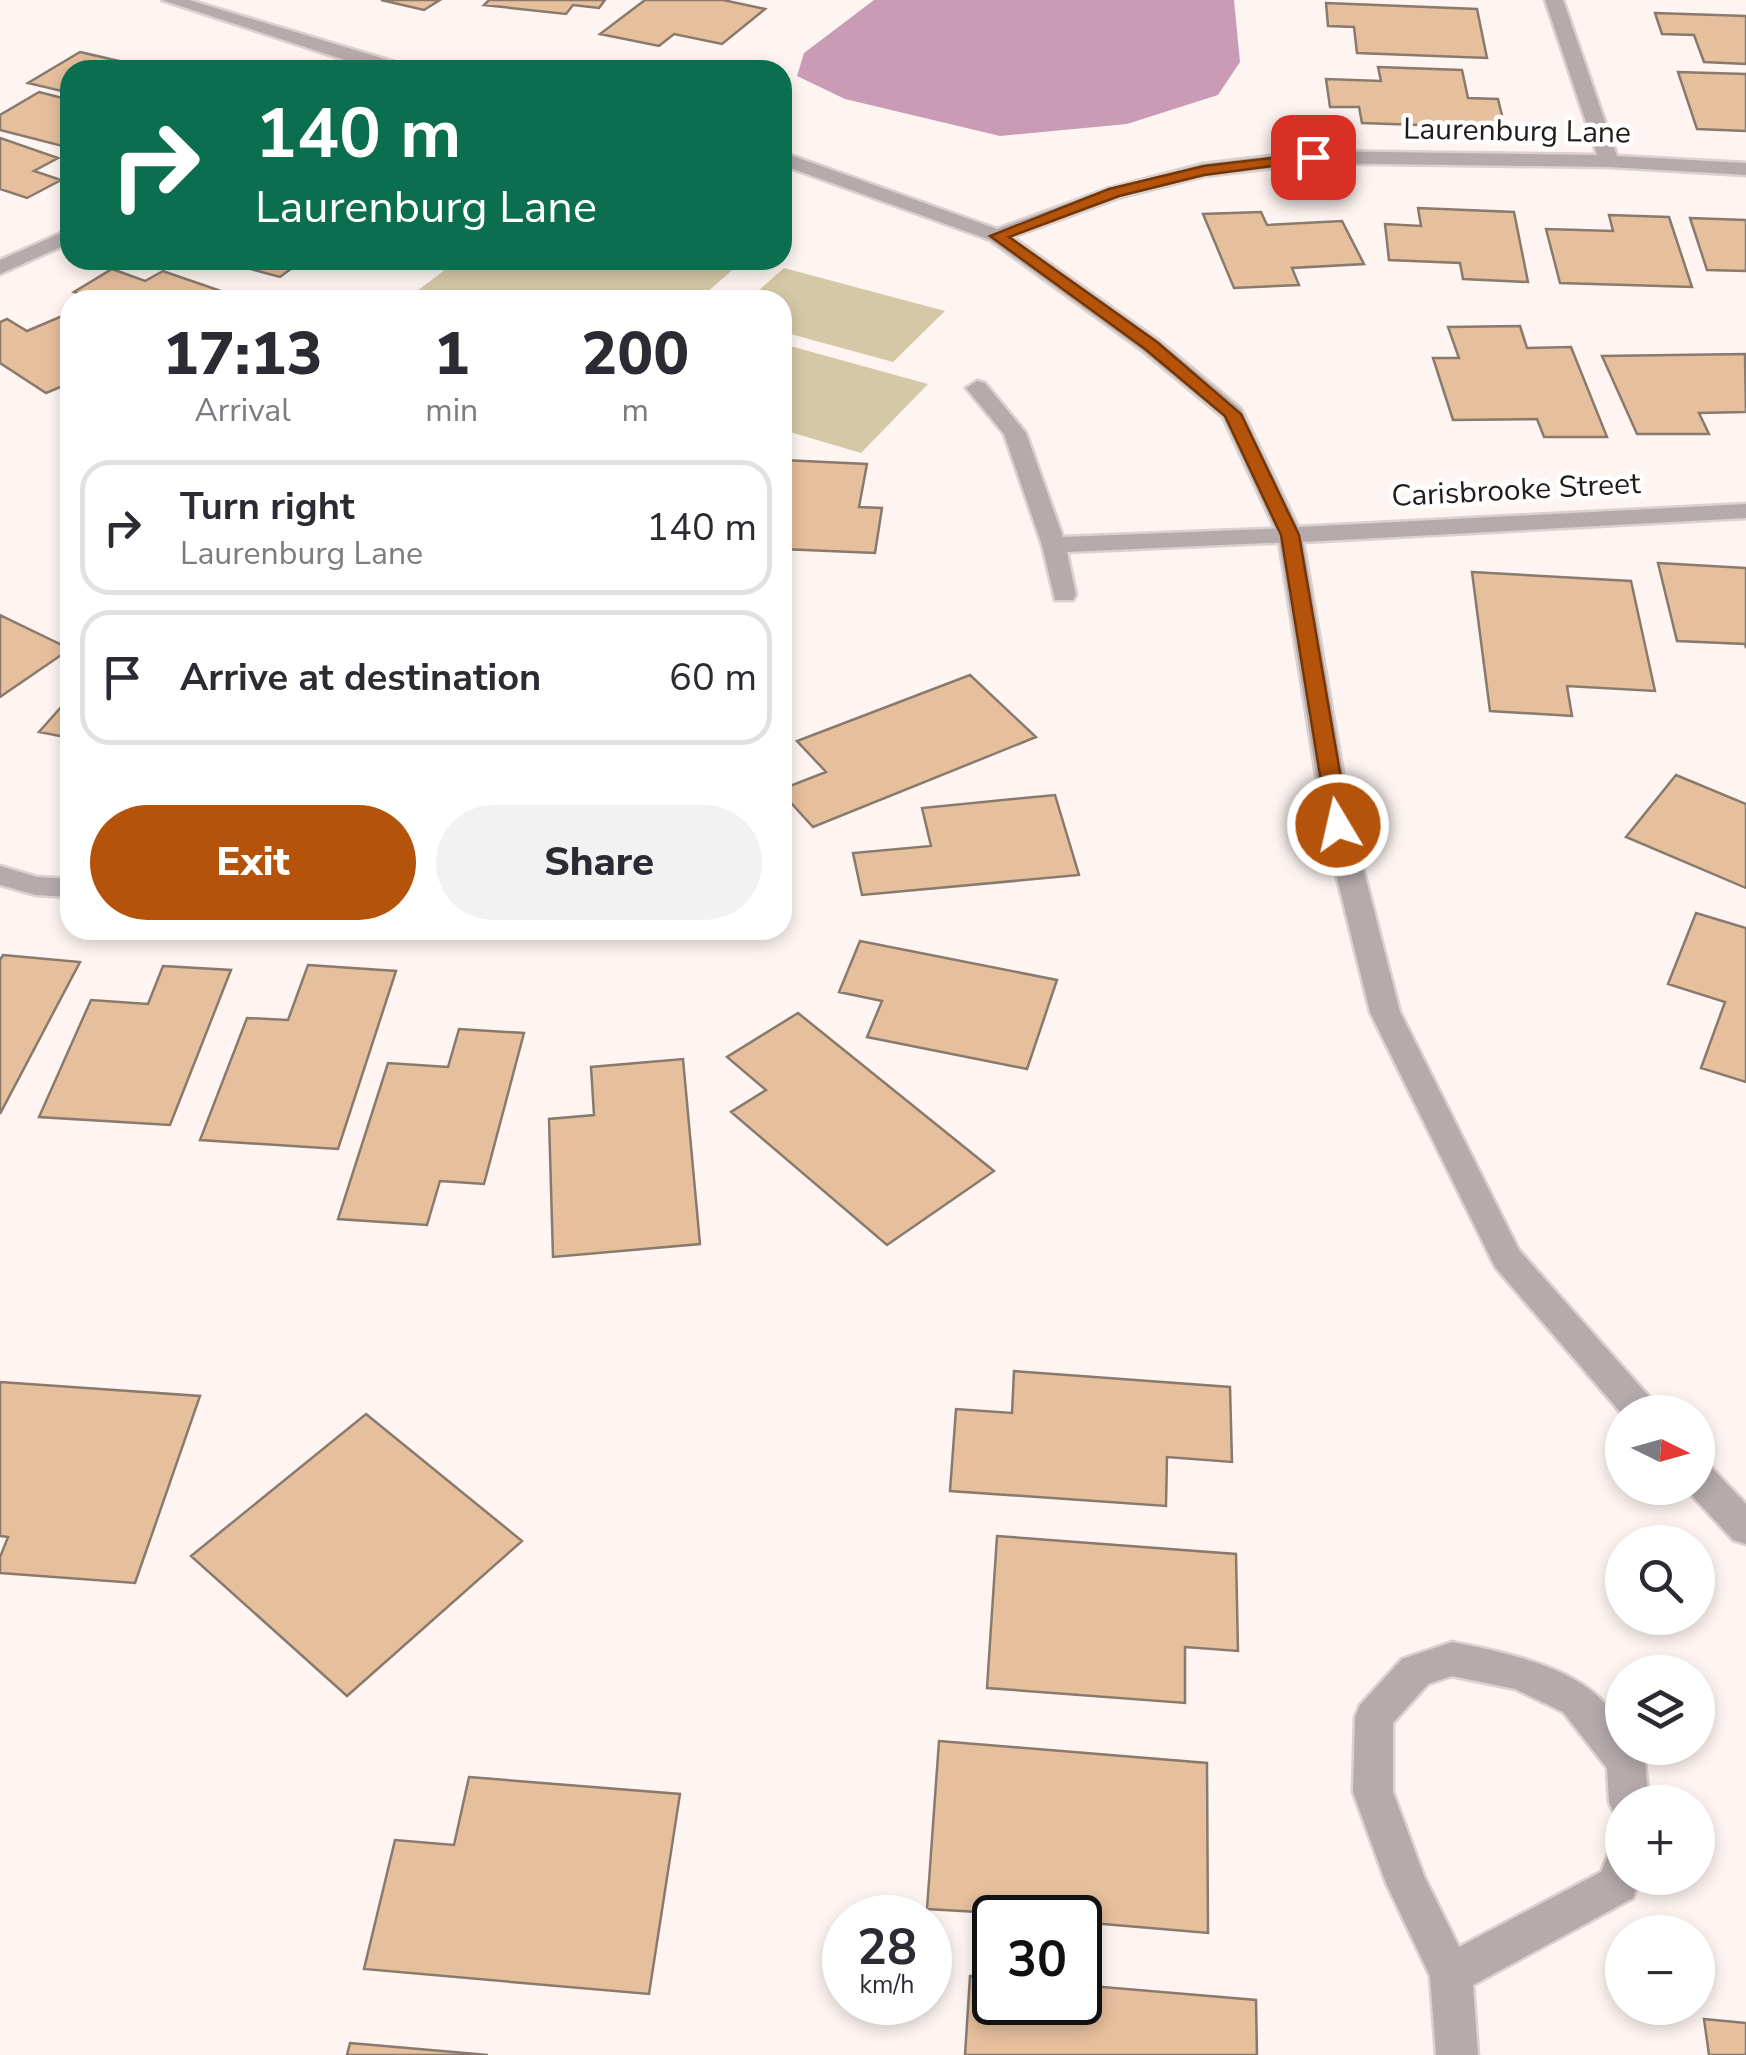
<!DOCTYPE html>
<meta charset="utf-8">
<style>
body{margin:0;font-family:"Nunito Sans",sans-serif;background:#f2f2f3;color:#2b2b33;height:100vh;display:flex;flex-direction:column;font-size:38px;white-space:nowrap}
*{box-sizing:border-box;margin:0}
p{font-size:32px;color:#7c7c81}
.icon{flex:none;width:55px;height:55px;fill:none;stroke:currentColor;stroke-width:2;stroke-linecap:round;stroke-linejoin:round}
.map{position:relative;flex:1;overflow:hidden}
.panel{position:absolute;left:60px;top:290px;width:732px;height:650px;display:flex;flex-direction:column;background:#fff;border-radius:30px;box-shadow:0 5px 15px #0003}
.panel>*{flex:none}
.top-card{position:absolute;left:60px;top:60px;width:732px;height:210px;border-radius:30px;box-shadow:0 5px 15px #0003;background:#0b6e4f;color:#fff;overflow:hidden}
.needle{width:65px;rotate:95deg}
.buttons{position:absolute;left:1605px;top:1395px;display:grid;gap:20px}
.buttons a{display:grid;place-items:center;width:110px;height:110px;border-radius:50%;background:#fff;box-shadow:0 5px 15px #0003;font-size:50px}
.speed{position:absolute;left:822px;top:1895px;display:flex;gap:20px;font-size:50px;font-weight:700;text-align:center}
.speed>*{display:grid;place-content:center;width:130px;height:130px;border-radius:50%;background:#fff;box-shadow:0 5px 15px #0003;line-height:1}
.speed small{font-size:25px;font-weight:400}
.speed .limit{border:5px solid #111;border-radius:15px;background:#fff;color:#111}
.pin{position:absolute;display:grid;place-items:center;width:85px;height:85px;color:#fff;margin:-42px;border-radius:20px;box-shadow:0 5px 15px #0006}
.me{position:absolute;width:110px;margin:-55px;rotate:351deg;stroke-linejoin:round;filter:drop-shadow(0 0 8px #0008)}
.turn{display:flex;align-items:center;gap:35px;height:210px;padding:0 30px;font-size:45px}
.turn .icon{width:130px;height:130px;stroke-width:2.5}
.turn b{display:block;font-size:70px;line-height:85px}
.eta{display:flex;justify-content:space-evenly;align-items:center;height:170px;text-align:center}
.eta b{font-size:60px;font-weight:800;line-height:70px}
.primary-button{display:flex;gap:20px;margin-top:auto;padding:20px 30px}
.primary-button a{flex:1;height:115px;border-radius:60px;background:#b45309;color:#fff;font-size:40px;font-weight:800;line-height:115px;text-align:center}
.primary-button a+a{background:#f2f2f3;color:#2b2b33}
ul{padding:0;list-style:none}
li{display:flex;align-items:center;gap:30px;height:135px;margin:0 20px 15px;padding:0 10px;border:5px solid #e1e1e2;border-radius:30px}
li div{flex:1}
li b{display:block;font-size:38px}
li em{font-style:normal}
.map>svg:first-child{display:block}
</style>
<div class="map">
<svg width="1746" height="2055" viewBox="0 0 1746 2055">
<rect width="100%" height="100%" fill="#fef5f2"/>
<!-- green -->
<path fill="#d5c8a7" d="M458,260H744L698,300H405Z
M784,268L945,311L893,362L783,332L782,300H748Z
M783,344L928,384L861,453L783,430Z"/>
<!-- water -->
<path fill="#c99bb5" d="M874,0H1234L1240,62L1218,95L1127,124L1000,136L845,99L797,76L804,53Z"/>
<!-- building -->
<path fill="#e6bf9c" stroke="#897a6d" stroke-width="2.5" d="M381,0H440L424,10Z
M489,0H605L599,8L573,5L566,14L484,5Z
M645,0H723L765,9L722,44L674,34L659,46L600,34Z
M1326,3L1477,9L1487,58L1357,53L1354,27L1328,26Z
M1655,13L1746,16V64L1704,62L1694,35L1662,34Z
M80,52L158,70H70V93L28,83Z
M1378,67L1462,70L1468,98L1498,99L1505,128L1362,123L1359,107H1330L1326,79L1381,81Z
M1678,72L1746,74V131L1697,129Z
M39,92L70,100V148L0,130V115Z
M0,138L58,158L34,171L61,180L27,198L0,189Z
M1418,208L1514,212L1528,282L1463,279L1460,263L1389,260L1385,224L1421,226Z
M1261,212L1267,225L1342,221L1364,264L1292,268L1299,285L1234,288L1203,214Z
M1609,215L1669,217L1692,287L1560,283L1546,229L1613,231Z
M1690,218L1746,220V271L1707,270Z
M217,260H303L280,277Z
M112,269L145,281L163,271L247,300H97L74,292Z
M60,317L70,323V383L46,393L0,363V322L7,319L27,331Z
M1520,326L1527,348L1571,347L1607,437H1544L1537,419L1453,420L1433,358H1459L1448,327Z
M1745,354L1746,412L1699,413L1709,434H1637L1602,356Z
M782,460L867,464L859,507L882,508L875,553L782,549Z
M1658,563L1746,568V648L1745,644L1677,641Z
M1472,572L1631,581L1655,691L1567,686L1572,716L1490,711Z
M0,615L70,649L0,697Z
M970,675L1036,737L813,827L782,793V789L826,772L797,741Z
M70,697V738L39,732Z
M1676,775L1746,804V888L1626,837Z
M1055,795L1079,875L862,895L853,853L931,846L922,808Z
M1696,913L1746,928V1082L1701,1068L1725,1002L1668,984Z
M860,941L1057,980L1027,1069L867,1037L882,1001L839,992Z
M3,955L80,962L0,1114V960Z
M308,965L396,971L338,1149L200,1140L247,1018L288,1020Z
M163,966L231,970L170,1125L39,1117L91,1000L148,1004Z
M798,1013L994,1171L887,1245L731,1112L766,1090L727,1057Z
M459,1029L524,1033L484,1184L440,1181L427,1225L338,1219L388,1063L448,1067Z
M683,1059L700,1244L553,1257L549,1119L594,1115L591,1067Z
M1014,1371L1230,1387L1232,1462L1167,1457L1166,1506L950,1491L956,1409L1012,1413Z
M0,1382L200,1396L135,1583L0,1573V1557L8,1537L0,1536Z
M366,1414L522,1541L347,1696L191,1556Z
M997,1536L1236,1554L1238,1651L1185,1647V1703L987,1688Z
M939,1741L1207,1763L1208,1933L1080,1922V1918L927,1909Z
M469,1777L680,1794L649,1994L364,1969L395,1840L454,1845Z
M970,1976L995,1978V2002H1080V1985L1256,2000L1257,2055H965Z
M1704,2019L1746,2023V2055H1709Z
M350,2043L488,2055H347Z"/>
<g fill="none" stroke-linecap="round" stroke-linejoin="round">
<defs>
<path id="lane" d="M977,381L985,383L1026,433L1063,537L1290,528L1302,535L1290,542L1067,552L1076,595L1073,600H1055L1042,545L1004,434L966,388Z"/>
<path id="street" d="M162,0H189L421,70H386L354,63Z
M1545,0H1563L1617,156L1746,163V175L1609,167L1313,163L1204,176L1121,197L1012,237L1159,341L1241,409L1298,527L1746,504V518L1303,542L1352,825L1400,1012L1519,1250L1654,1402L1659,1412L1622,1414L1495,1267L1370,1012L1324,825L1278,535L1223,417L1143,351L990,240L782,165V152L997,229L1107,189L1203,164L1313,151L1597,155Z
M70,229V243L0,274V260Z
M0,866L37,877L70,879V897L36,895L0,885Z
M1698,1462L1711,1467L1746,1504V1544L1733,1540L1685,1488H1698Z
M1452,1642C1508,1653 1622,1674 1622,1748L1640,1749L1645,1762L1649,1802H1622V1818L1615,1815L1609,1802L1607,1768L1563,1712L1515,1689L1452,1676L1428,1684L1393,1723V1792L1424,1876L1459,1947L1601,1872L1608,1855L1622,1849V1878H1640L1633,1898L1473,1985L1478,2055H1436L1430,1976L1386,1883L1353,1792L1355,1717L1360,1705L1402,1659Z"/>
</defs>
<!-- lane casing -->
<use href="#lane" stroke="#dbd2cf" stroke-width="5"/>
<!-- street casing -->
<use href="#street" stroke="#dbd2cf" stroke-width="5"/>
<!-- lane -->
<use href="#lane" fill="#b6abac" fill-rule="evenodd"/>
<!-- street -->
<use href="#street" fill="#b6abac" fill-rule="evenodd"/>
</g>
<!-- route -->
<path fill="#b45309" stroke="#753606" stroke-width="2.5" d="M1313,153L1320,157L1318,160L1204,175L1119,196L1009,237L1157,342L1241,414L1299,535L1349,825L1338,832L1328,825L1281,535L1225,416L1145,349L990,236L1109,189L1204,166Z"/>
<g text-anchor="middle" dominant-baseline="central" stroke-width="9" stroke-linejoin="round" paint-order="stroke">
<!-- far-street labels -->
<g font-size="30" fill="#231b19" stroke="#fff">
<text transform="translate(1517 131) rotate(1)">Laurenburg Lane</text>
<text transform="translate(1516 490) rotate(-3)">Carisbrooke Street</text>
</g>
</g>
</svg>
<div class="buttons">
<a><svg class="needle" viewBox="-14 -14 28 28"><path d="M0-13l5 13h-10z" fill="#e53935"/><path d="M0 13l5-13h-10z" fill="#7c7c81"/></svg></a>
<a><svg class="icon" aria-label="search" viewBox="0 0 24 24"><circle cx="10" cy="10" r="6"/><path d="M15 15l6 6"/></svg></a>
<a><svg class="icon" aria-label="layers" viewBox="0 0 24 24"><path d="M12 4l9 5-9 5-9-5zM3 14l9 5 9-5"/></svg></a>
<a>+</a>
<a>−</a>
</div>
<div class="speed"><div>28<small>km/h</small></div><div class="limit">30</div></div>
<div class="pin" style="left:1313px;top:157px;background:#d93025"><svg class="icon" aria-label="arrive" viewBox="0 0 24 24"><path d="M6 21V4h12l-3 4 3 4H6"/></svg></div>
<svg class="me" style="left:1338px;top:825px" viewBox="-20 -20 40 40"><circle r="17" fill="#b45309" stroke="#fff" stroke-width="3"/><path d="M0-11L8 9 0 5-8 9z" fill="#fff"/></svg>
<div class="top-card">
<div class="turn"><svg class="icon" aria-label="right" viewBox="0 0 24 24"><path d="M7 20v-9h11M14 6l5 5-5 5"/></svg><div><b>140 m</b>Laurenburg Lane</div></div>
</div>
<section class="panel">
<div class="eta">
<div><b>17:13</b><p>Arrival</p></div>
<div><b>1</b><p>min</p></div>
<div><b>200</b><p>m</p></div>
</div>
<ul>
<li><svg class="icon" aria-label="right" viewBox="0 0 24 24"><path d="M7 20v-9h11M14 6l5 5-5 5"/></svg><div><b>Turn right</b><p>Laurenburg Lane</p></div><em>140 m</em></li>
<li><svg class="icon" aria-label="arrive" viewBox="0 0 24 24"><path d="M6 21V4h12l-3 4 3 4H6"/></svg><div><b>Arrive at destination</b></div><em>60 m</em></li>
</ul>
<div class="primary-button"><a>Exit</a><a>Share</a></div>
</section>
</div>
